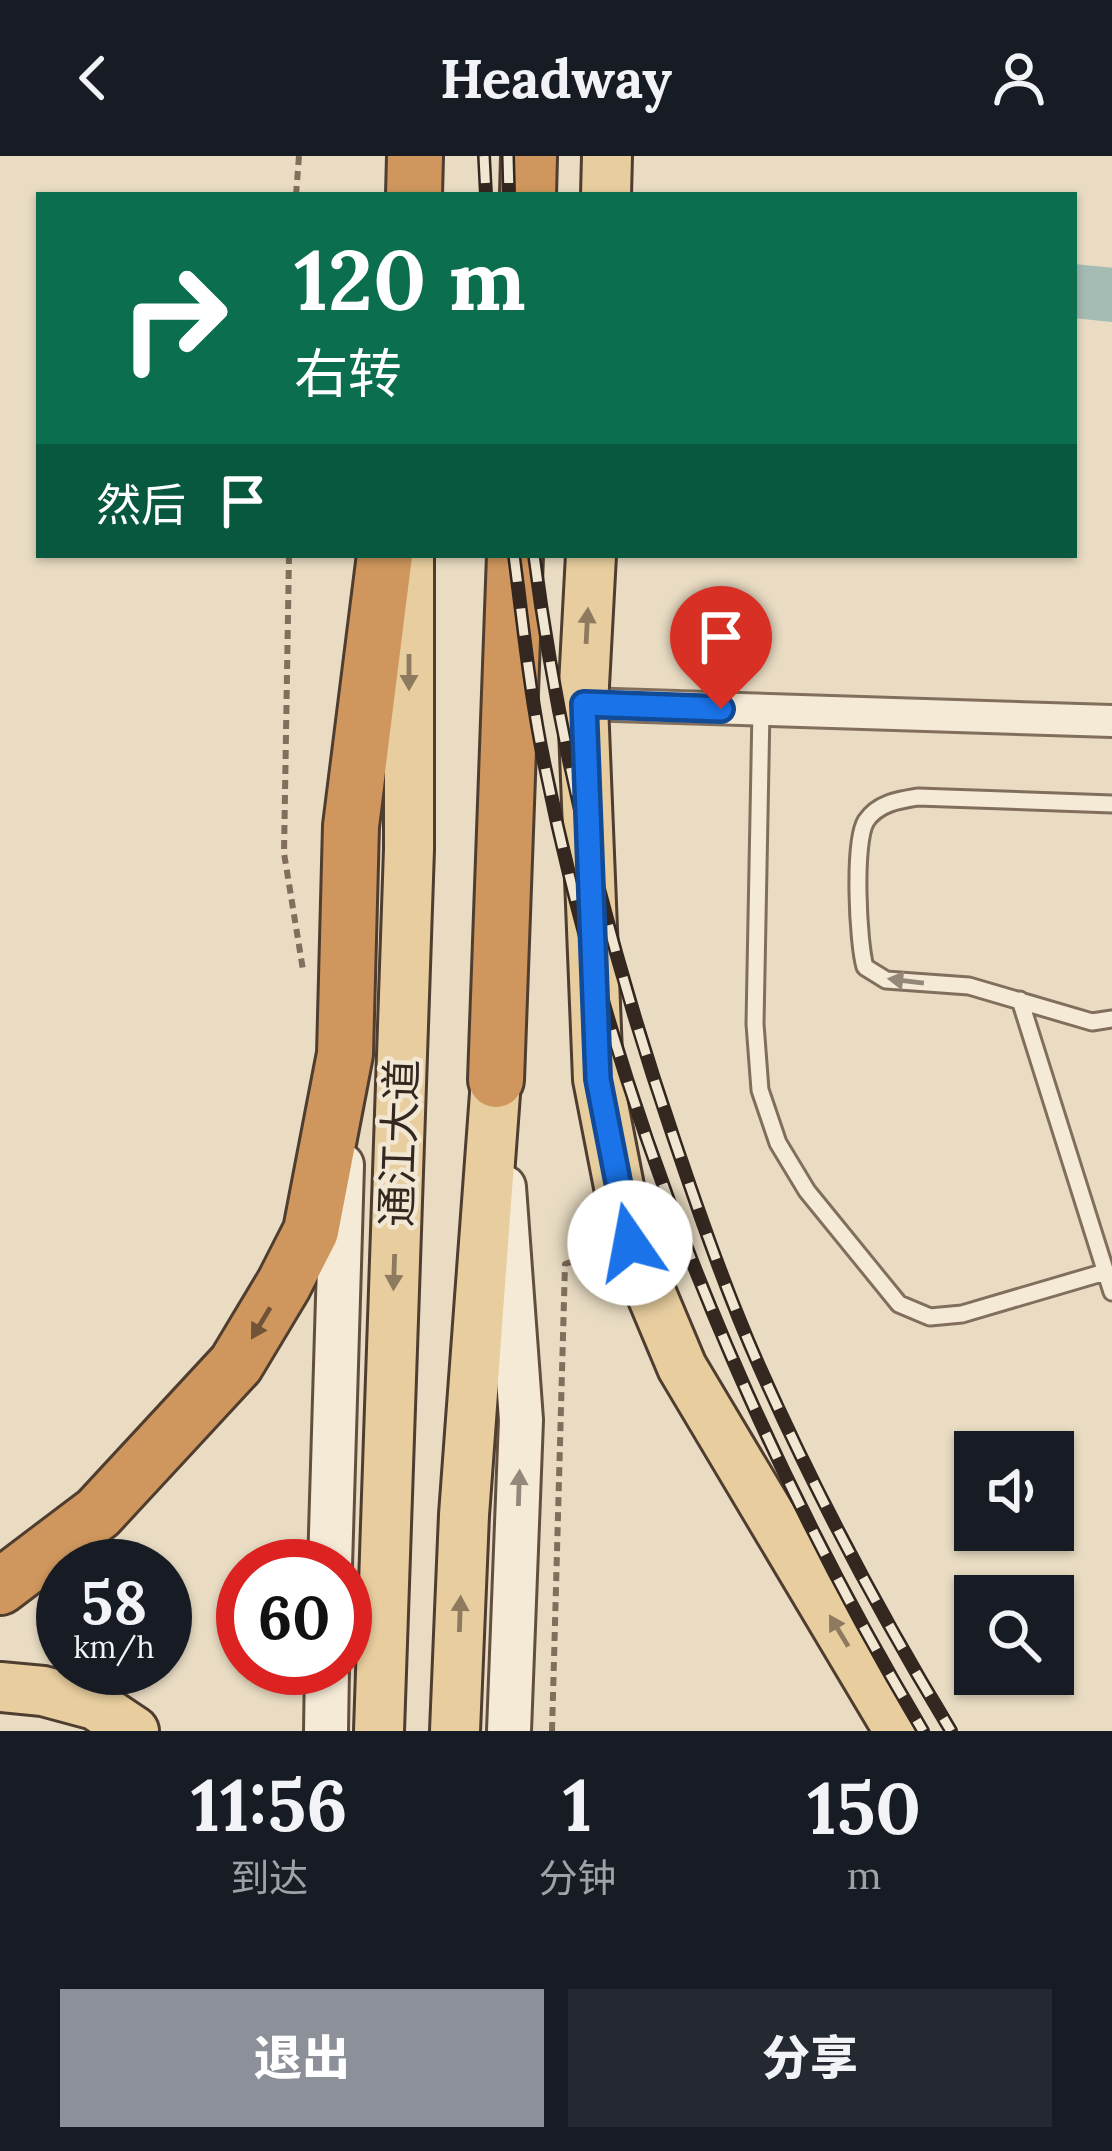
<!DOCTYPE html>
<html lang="zh">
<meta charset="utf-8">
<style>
body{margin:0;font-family:Lora,"Noto Sans SC",serif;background:#242831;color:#f1f3f6;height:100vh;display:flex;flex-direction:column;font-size:45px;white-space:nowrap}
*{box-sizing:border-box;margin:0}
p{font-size:39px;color:#9ea1a6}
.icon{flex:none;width:66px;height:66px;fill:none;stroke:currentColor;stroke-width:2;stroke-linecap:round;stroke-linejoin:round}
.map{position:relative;height:1575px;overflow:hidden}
.panel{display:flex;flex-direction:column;background:#171b24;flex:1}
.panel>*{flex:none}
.guide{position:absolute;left:36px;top:36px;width:1041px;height:366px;border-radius:0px;box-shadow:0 3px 9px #0004;background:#0b6e4f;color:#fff;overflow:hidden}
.controls{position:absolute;left:954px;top:1275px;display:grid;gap:24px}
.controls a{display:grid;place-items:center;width:120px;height:120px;border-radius:0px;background:#171b24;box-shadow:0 3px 9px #0004;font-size:60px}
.speed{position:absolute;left:36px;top:1383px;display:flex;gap:24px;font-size:60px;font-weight:700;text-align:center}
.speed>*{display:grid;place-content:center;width:156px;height:156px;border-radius:50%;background:#171b24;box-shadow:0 3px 9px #0004;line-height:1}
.speed small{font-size:30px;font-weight:400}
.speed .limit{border:18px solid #d22;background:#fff;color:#111}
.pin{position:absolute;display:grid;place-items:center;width:102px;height:102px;color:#fff;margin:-123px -51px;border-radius:50% 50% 50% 0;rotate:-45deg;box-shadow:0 0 12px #0007}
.pin .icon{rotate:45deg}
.me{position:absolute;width:132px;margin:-66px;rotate:348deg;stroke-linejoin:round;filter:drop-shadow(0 0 9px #0008)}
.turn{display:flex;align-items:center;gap:42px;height:252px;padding:0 60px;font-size:54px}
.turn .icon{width:156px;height:156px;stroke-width:2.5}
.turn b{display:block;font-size:84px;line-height:102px}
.then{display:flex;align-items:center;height:114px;padding:0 60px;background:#0003;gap:24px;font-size:45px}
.eta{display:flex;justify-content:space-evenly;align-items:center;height:204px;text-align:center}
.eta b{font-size:72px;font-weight:800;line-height:84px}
.button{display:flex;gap:24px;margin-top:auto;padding:24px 60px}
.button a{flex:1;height:138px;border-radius:0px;background:#8c9099;color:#fff;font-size:48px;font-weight:800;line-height:138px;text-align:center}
.button a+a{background:#242831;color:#f1f3f6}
header{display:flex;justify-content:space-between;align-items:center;height:156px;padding:0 60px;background:#171b24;font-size:54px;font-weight:800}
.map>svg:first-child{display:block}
</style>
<header><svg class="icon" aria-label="back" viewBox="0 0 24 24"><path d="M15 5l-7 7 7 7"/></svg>Headway<svg class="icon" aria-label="person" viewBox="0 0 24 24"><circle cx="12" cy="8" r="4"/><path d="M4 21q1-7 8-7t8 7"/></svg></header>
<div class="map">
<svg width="1112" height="1575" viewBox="0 0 1112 1575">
<rect width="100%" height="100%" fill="#e9dcc3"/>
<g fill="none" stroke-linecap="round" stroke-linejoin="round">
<!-- river -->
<path stroke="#a5bcb4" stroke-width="54" d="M1074,135L1112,139"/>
<defs>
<path id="lane" d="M761,554L755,868L760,934L778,987L807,1035L899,1148L930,1161L962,1158L1105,1116
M1112,648L918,641C899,644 878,647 866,665C853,686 858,787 865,811L886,824L969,830L1092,866L1112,863
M1020,844L1112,1136"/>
<path id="street" d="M583,548L1112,565"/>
<path id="secondary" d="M504,1031L521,1264L509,1575
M330,1410L342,1009
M326,1575L327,1512"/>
<path id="primary" d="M606,39L607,0
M591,399L583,548L598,923L630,1087L682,1211L899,1575
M0,1531L43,1535L95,1549L134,1575
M379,1575L409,693V399
M455,1575L464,1359L496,924"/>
<path id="highway" d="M414,39L415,0
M528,39L529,0
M496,924L515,399
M0,1431L98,1357L236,1208L284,1128L311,1075L345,898L351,670L385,399"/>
</defs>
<!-- lane casing -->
<use href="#lane" stroke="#816e5c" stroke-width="21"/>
<!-- street casing -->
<use href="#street" stroke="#816e5c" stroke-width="36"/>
<!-- secondary casing -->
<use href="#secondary" stroke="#634f3f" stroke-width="48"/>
<!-- primary casing -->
<use href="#primary" stroke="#4f3d30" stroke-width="54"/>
<!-- highway casing -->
<use href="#highway" stroke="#4f3d30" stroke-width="60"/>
<!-- path -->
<path stroke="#816e5c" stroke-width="6" stroke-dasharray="9 6" stroke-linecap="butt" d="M296,39L299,0
M289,399L284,697L303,814
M667,1075L688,1069
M552,1575L565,1108L597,1098"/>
<!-- lane -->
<use href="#lane" stroke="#f4ead6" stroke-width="15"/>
<!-- street -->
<use href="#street" stroke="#f4ead6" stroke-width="30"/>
<!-- secondary -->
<use href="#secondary" stroke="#f4ead6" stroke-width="42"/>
<!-- primary -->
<use href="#primary" stroke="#e8ce9f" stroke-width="48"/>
<!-- highway -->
<use href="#highway" stroke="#cf975d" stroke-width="54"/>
<defs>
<path id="rail" d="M484,0L486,39
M508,0L509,39
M514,399C523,468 530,538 544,606C613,948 745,1276 923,1575
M534,399C560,598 609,793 674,983C700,1060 727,1138 760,1212C816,1338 880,1458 951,1575"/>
</defs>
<!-- rail casing -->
<use href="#rail" stroke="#33271f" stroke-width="14"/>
<!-- rail -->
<use href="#rail" stroke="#f1e7d2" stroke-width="9" stroke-dasharray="27" stroke-linecap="butt"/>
</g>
<!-- one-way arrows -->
<defs><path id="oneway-solid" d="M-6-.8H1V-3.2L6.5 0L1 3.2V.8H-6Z" transform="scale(3)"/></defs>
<g fill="#8e7a5f">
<use href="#oneway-solid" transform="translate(587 470) rotate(-87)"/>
<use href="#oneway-solid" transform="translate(409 516) rotate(90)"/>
<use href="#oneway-solid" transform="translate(394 1116) rotate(92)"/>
<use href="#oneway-solid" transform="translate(460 1458) rotate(-88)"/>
<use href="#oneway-solid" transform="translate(839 1475) rotate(-121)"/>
</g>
<g fill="#94887a">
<use href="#oneway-solid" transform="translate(906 825) rotate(-173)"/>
<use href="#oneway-solid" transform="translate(519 1332) rotate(-88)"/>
</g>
<use fill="#715438" href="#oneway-solid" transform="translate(261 1167) rotate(121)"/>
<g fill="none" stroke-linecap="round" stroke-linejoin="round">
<defs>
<path id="route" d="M630,1087L598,923L584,548L721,553"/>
</defs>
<!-- route casing -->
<use href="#route" stroke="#114b97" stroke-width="30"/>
<!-- route -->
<use href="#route" stroke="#1a73e8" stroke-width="21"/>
</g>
<g text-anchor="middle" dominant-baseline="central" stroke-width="9" stroke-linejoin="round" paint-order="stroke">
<!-- street labels -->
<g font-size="42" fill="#33271f" stroke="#f1e7d2">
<text transform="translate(399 987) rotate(-88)">通江大道</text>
</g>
</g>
</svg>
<div class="controls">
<a><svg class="icon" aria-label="sound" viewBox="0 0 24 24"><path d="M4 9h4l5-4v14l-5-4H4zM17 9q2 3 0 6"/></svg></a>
<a><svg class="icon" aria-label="search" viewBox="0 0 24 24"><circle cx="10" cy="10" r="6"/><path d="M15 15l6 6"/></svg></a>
</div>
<div class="speed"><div>58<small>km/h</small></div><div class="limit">60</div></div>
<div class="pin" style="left:721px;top:553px;background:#d93025"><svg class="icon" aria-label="arrive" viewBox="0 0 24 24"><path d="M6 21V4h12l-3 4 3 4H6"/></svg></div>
<svg class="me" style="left:630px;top:1087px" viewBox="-20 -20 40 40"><circle r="19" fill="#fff"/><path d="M0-13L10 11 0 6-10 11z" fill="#1a73e8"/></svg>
<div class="guide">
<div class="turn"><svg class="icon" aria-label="right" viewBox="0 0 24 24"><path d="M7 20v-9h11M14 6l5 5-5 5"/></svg><div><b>120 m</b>右转</div></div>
<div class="then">然后<svg class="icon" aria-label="arrive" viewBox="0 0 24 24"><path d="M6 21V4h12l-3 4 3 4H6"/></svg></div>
</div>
</div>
<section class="panel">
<div class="eta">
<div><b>11:56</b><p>到达</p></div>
<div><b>1</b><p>分钟</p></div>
<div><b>150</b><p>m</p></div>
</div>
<div class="button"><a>退出</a><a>分享</a></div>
</section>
